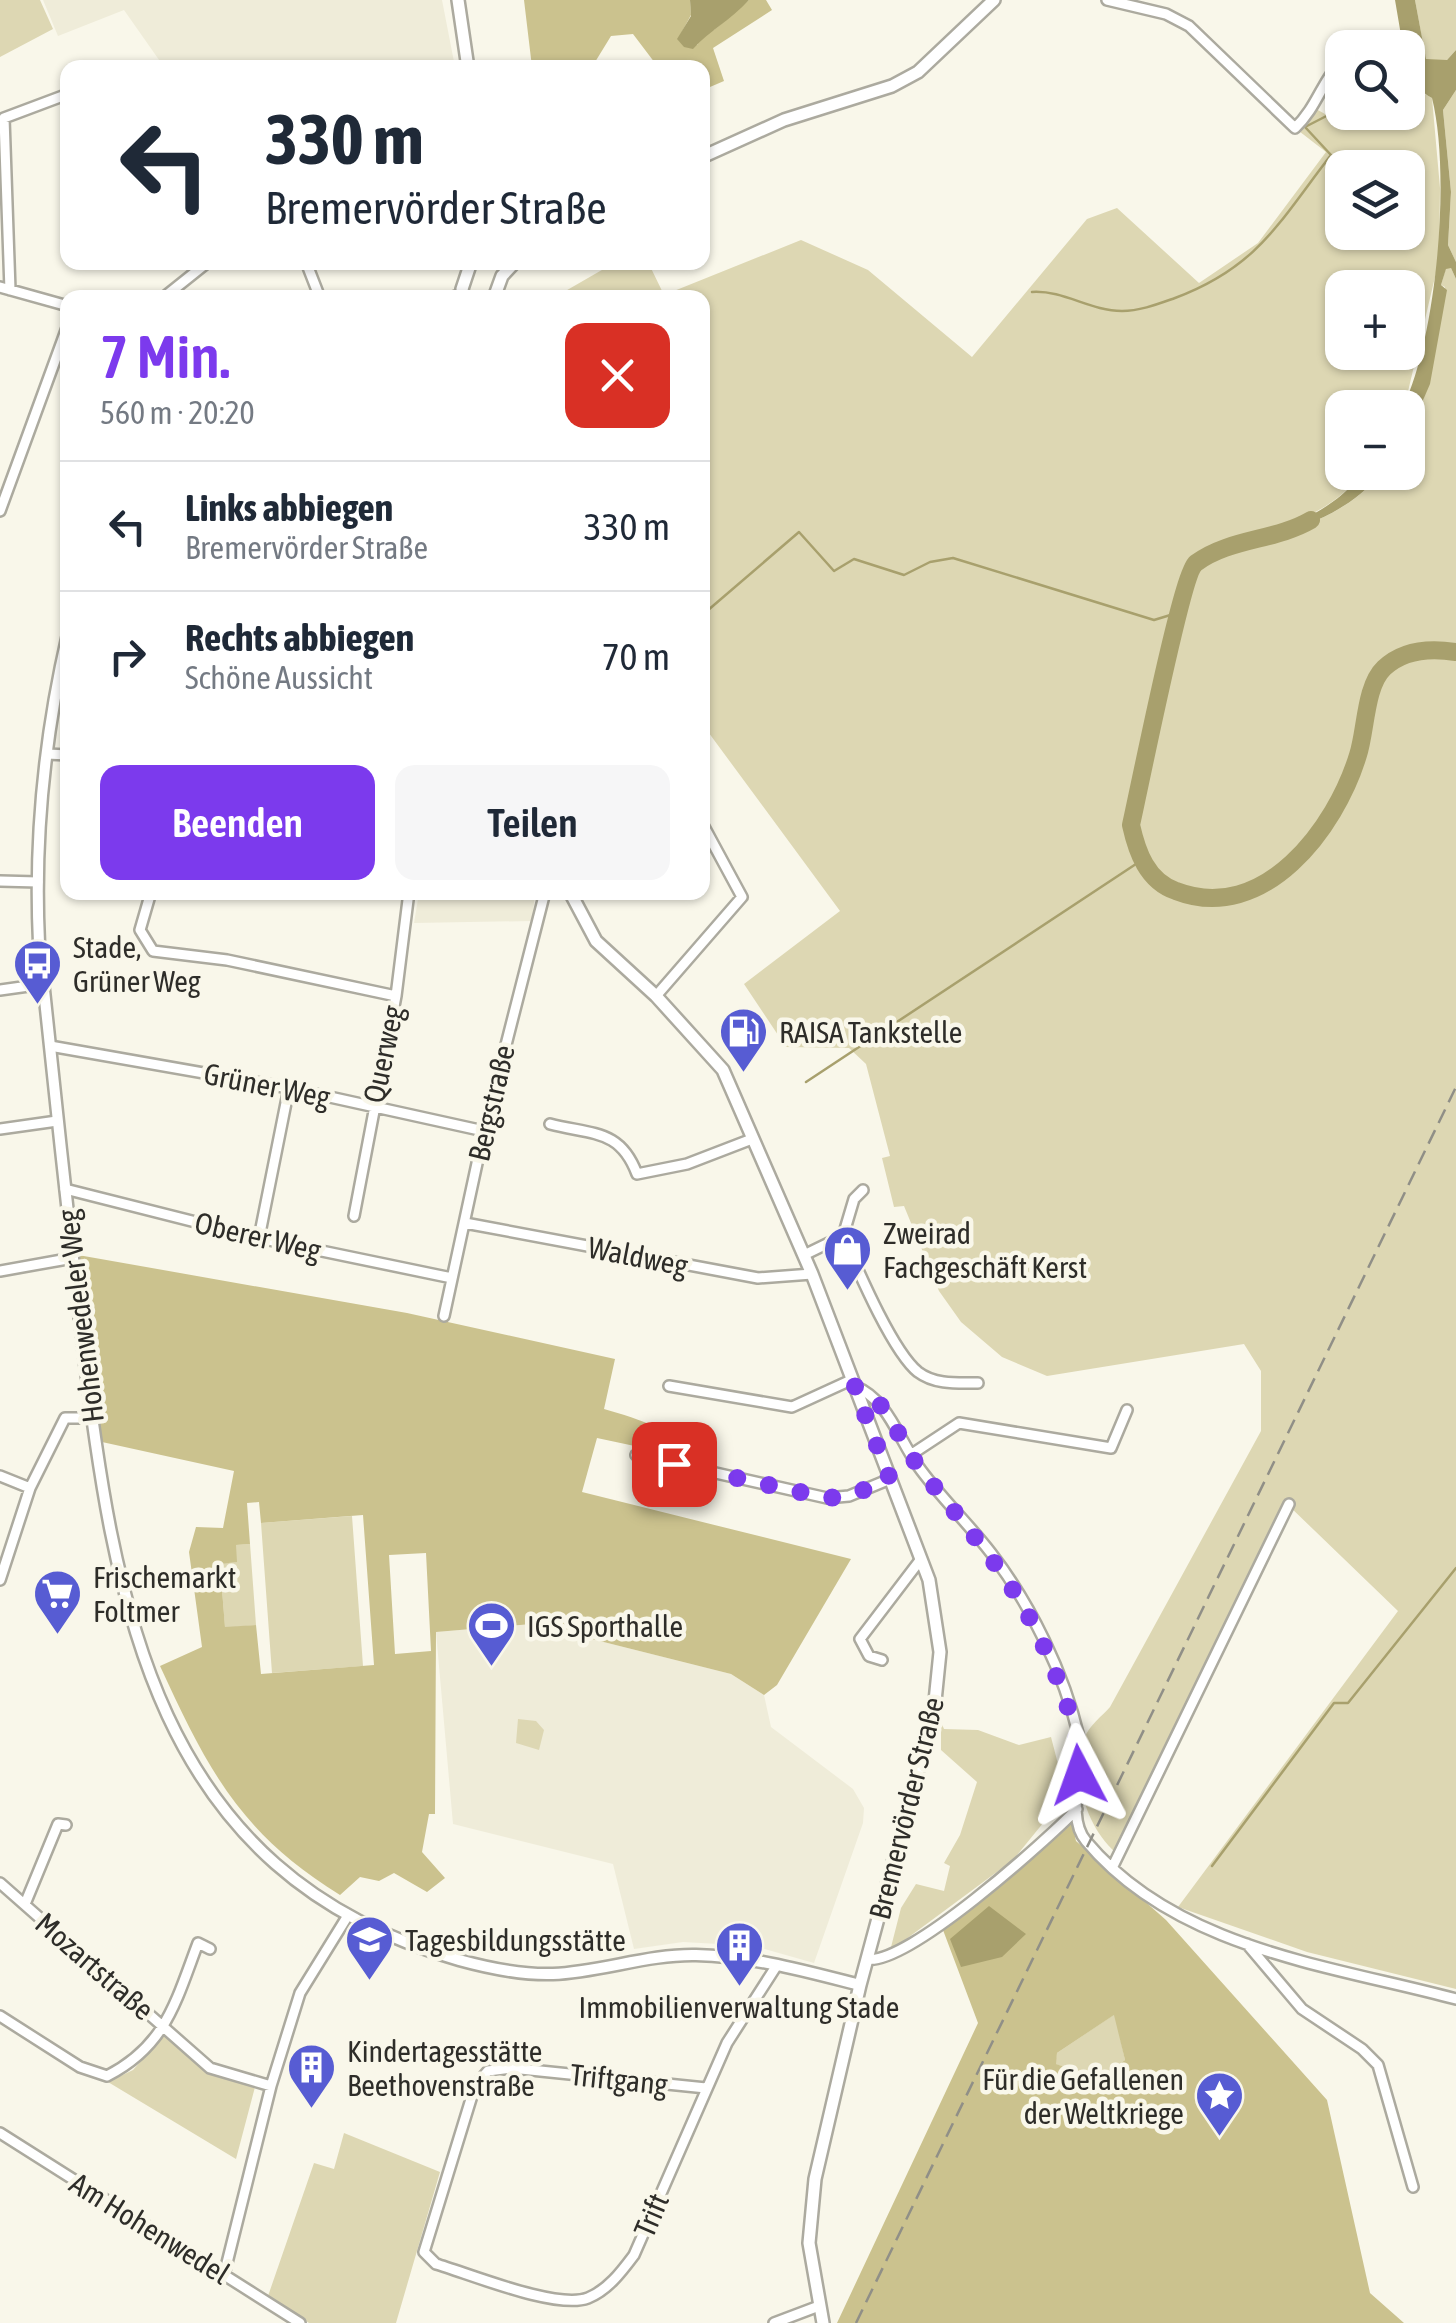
<!DOCTYPE html>
<html lang="de">
<meta charset="utf-8">
<style>
body{margin:0;font-family:"Asap Condensed",sans-serif;background:#f6f6f7;color:#1f2937;height:100vh;display:flex;flex-direction:column;font-size:38px;white-space:nowrap}
*{box-sizing:border-box;margin:0}
p{font-size:32px;color:#747a83}
.icon{flex:none;width:55px;height:55px;fill:none;stroke:currentColor;stroke-width:2;stroke-linecap:round;stroke-linejoin:round}
.map{position:relative;flex:1;overflow:hidden}
.details{position:absolute;left:60px;top:290px;width:650px;height:610px;display:flex;flex-direction:column;background:#fff;border-radius:20px;box-shadow:0 2px 8px #0004}
.details>*{flex:none}
.hud{position:absolute;left:60px;top:60px;width:650px;height:210px;border-radius:20px;box-shadow:0 2px 8px #0004;background:#fff;color:#1f2937;overflow:hidden}
.fabs{position:absolute;left:1325px;top:30px;display:grid;gap:20px}
.fabs a{display:grid;place-items:center;width:100px;height:100px;border-radius:20px;background:#fff;box-shadow:0 2px 8px #0004;font-size:50px}
.pin{position:absolute;display:grid;place-items:center;width:85px;height:85px;color:#fff;margin:-42px;border-radius:20px;box-shadow:0 5px 15px #0006}
.me{position:absolute;width:110px;margin:-55px;rotate:356deg;stroke-linejoin:round;filter:drop-shadow(0 0 8px #0008)}
.turn{display:flex;align-items:center;gap:35px;height:210px;padding:0 40px;font-size:45px}
.turn .icon{width:130px;height:130px;stroke-width:2.5}
.turn b{display:block;font-size:70px;line-height:85px}
.round{display:grid;place-items:center;flex:none;width:105px;height:105px;border-radius:20px;background:#f6f6f7}
.head{display:flex;align-items:center;justify-content:space-between;height:170px;padding:0 40px}
h1{font-size:60px;font-weight:600;line-height:75px;color:#7c3aed}
.cta{display:flex;gap:20px;margin-top:auto;padding:20px 40px}
.cta a{flex:1;height:115px;border-radius:20px;background:#7c3aed;color:#fff;font-size:40px;font-weight:600;line-height:115px;text-align:center}
.cta a+a{background:#f6f6f7;color:#1f2937}
ul{padding:0;list-style:none}
li{display:flex;align-items:center;gap:30px;height:130px;padding:0 40px;border-top:2px solid #e0e1e3}
li div{flex:1}
li b{display:block;font-size:38px}
li em{font-style:normal}
.map>svg:first-child{display:block}
</style>
<div class="map">
<svg width="1456" height="2323" viewBox="0 0 1456 2323">
<rect width="100%" height="100%" fill="#f9f7ea"/>
<!-- built -->
<path fill="#efecd9" d="M43,0H442L455,67H164L124,10L58,36Z
M419,893H535L532,921L414,923Z
M532,1624L731,1674L764,1695L771,1727L853,1789L864,1808L863,1823L814,1963L754,1946L683,1942L634,1949L613,1864L453,1824L436,1632Z"/>
<!-- green -->
<path fill="#ddd7b3" fill-rule="evenodd" d="M0,0H40L53,29L0,57Z
M1415,0H1456V50L1447,60H1426Z
M1408,72L1418,90L1432,98L1440,188L1439,260L1406,400L1403,407L1342,408V472L1362,473C1332,513 1285,526 1240,543C1292,532 1347,516 1381,473L1408,472V435L1420,416L1445,287L1441,285L1446,268H1451L1456,279V1989L1307,1952L1178,1907L1398,1611L1287,1504L1116,1853C1085,1825 1072,1778 1085,1737C1088,1727 1103,1715 1110,1707L1261,1431V1371L1244,1344L1047,1376L1002,1357L961,1322L939,1291L904,1206L894,1207L882,1158L890,1156L866,1064L849,1048L786,1047L744,984L840,911L703,725L702,298H564L562,293L614,263L648,262L664,295L801,240L868,270L972,357L1087,219L1117,208L1199,283L1258,243L1326,152L1295,128L1316,109L1325,114L1342,105V112H1408ZM1342,168H1408V232H1342ZM1342,288H1408V352H1342Z
M1456,90V262L1448,245L1451,192L1443,110Z
M352,1516L363,1666L272,1673L261,1523Z
M250,1544L256,1625L225,1628L220,1563L236,1562L235,1545Z
M518,1719L536,1721L544,1730L539,1750L516,1743Z
M941,1722L944,1729L978,1730L1019,1745L1051,1737L1066,1795L1013,1860L890,1951L901,1908L916,1884L944,1891L950,1866L944,1863L960,1835L977,1782L941,1750Z
M1115,2014L1125,2060L1100,2079L1055,2064L1057,2053Z
M166,2033L206,2073L255,2087L236,2159L108,2082L133,2070Z
M344,2133L440,2172L396,2323H309L268,2296L314,2163L334,2169Z"/>
<!-- forest -->
<path fill="#cbc28e" fill-rule="evenodd" d="M524,0H690L691,15L678,39L697,45L706,31L714,30L749,0H766L772,10L713,48L724,81L703,90L702,68L658,67L633,34L611,36L592,67H532Z
M78,1255L407,1313L615,1359L604,1409C640,1419 678,1432 705,1461L597,1438L582,1492L851,1559L777,1685L764,1695L731,1674L532,1624L436,1632L435,1814H429L422,1852L445,1878L427,1892L394,1873L379,1881L360,1877L340,1895C240,1833 208,1770 160,1666L202,1647L189,1552L196,1527L223,1528L234,1471L102,1442ZM259,1502L261,1523L363,1515L374,1665L261,1674L256,1625L225,1627L220,1564L237,1562L236,1545L250,1544L247,1503ZM426,1553L431,1651L395,1654L389,1555Z
M1072,1822L1076,1841L1166,1920L1327,2100L1370,2293L1404,2323H837L978,2023L943,1930ZM1114,2015L1125,2060L1099,2079L1056,2064L1057,2053Z"/>
<!-- water -->
<path fill="#a8a06d" d="M690,0H749C730,21 710,30 693,49L684,47L677,39L691,16Z
M1395,0H1415L1426,59L1447,60L1456,50V90L1443,110L1451,192L1448,245L1456,262V279L1451,268L1446,269L1441,285L1447,290L1430,384L1408,435V408L1403,407C1437,336 1451,174 1432,98C1410,86 1408,71 1408,48L1403,47Z
M1362,473H1381C1342,522 1277,535 1219,549C1271,533 1329,518 1362,473Z
M989,1906L1026,1934L1002,1957L961,1967L950,1939Z"/>
<g fill="none" stroke-linecap="round" stroke-linejoin="round">
<!-- stream -->
<path stroke="#a8a06d" stroke-width="2.5" d="M1032,292C1064,290 1090,311 1122,311C1140,311 1158,304 1175,298C1258,267 1279,222 1331,155L1305,127L1342,108
M707,611L799,532L834,571L854,559L904,575L930,562L953,558L1154,620L1177,613
M806,1082L1142,860
M1212,1866L1334,1703H1348L1456,1568"/>
<!-- river -->
<path stroke="#a8a06d" stroke-width="18" d="M1311,520C1275,541 1230,538 1196,563C1182,573 1139,790 1131,825C1137,852 1147,881 1176,891C1264,925 1336,828 1358,755C1366,731 1365,686 1384,668C1404,649 1431,648 1456,652"/>
<defs>
<path id="minor" d="M1107,0L1166,14L1189,26L1295,128C1317,107 1322,81 1342,60
M306,262L320,298
M0,287L68,306
M10,290L4,118L68,94
M163,298L208,262
M0,511L68,325
M47,754L68,755
M0,881L38,882
M151,892L140,930L153,951L227,960L396,996
M0,990L43,984
M656,996L742,897L702,823
M50,1046L289,1088L484,1131
M550,1124C593,1135 620,1129 637,1174L687,1164L752,1139
M0,1129L57,1121
M65,1189L259,1238L452,1278
M354,1216L396,996L409,892
M465,1223L758,1278L812,1274
M843,1236L854,1199L863,1190
M259,1238L289,1088
M804,1255L843,1236C857,1268 892,1351 918,1372C935,1385 958,1383 978,1383
M0,1271L73,1258
M444,1316L484,1131L545,892
M669,1386L792,1407L851,1380
M854,1386C888,1399 898,1438 918,1466C940,1497 968,1523 991,1553C1031,1605 1064,1673 1079,1737C1087,1767 1064,1815 1086,1841C1176,1949 1329,1965 1456,1999
M912,1454L959,1423L1111,1448L1127,1410
M636,1455L827,1498L849,1496L890,1479
M0,1476L30,1488
M0,1580L30,1488L65,1418H92
M882,1660L869,1656L860,1639L921,1559
M1113,1866L1289,1504
M0,1883L210,2068L271,2086
M25,1904L58,1824L66,1825
M1247,1944L1302,2009L1362,2049L1378,2065L1413,2187
M867,1959C906,1967 1047,1840 1077,1809
M0,2016L80,2067L107,2076C166,2046 176,2001 198,1943L210,1949
M706,2088L511,2068L488,2071L475,2086L424,2252L436,2264C470,2274 557,2310 588,2298C608,2290 622,2271 634,2255L727,2043L777,1965
M0,2133L300,2323
M224,2275L271,2086L300,1993L347,1917
M774,2323L819,2306"/>
<path id="tertiary" d="M452,298L462,294
M68,634C45,733 34,840 39,943C53,1072 66,1202 81,1331C114,1604 153,1874 459,1960C488,1968 523,1975 553,1974C601,1972 648,1954 696,1955C752,1956 805,1971 860,1985"/>
<path id="secondary" d="M458,0L468,68
M702,157L784,120L892,86L918,72L994,0
M464,298L462,289L471,262
M494,298L502,276L515,262
M570,892L596,941L656,996L723,1070L812,1274L929,1580L940,1652L934,1711L860,1985L815,2179L809,2243L823,2323"/>
</defs>
<!-- minor casing -->
<use href="#minor" stroke="#acaa9f" stroke-width="14"/>
<!-- tertiary casing -->
<use href="#tertiary" stroke="#acaa9f" stroke-width="15"/>
<!-- secondary casing -->
<use href="#secondary" stroke="#acaa9f" stroke-width="16"/>
<!-- minor -->
<use href="#minor" stroke="#fff" stroke-width="9"/>
<!-- tertiary -->
<use href="#tertiary" stroke="#fff" stroke-width="10"/>
<!-- secondary -->
<use href="#secondary" stroke="#fff" stroke-width="11"/>
<!-- rail -->
<path stroke="#908f87" stroke-width="2.5" stroke-dasharray="15 8" stroke-linecap="butt" d="M856,2323L1456,1087"/>
</g>
<g fill="none" stroke-linecap="round" stroke-linejoin="round">
<!-- route -->
<path stroke="#7c3aed" stroke-width="18" stroke-dasharray="0 32.4" d="M674,1464L827,1498L849,1496L890,1479L854,1386C889,1399 897,1439 919,1467C980,1546 1025,1589 1060,1686C1072,1717 1080,1741 1079,1775"/>
</g>
<!-- icons -->
<defs>
<symbol id="bus-pin" viewBox="-11 -11 22 30"><path d="M0 17L-7.5 6A9.5 9.5 0 1 1 7.5 6Z" fill="#575cd3" stroke="#f9f7ea"/><path d="M-5-6H5V4H4V6H2V4H-2V6H-4V4H-5ZM-3.5-4V0h7V-4ZM-3.5 1.2v1.5H-2V1.2ZM2 1.2v1.5H3.5V1.2Z" fill="#fff"/></symbol>
<symbol id="fuel-pin" viewBox="-11 -11 22 30"><path d="M0 17L-7.5 6A9.5 9.5 0 1 1 7.5 6Z" fill="#575cd3" stroke="#f9f7ea"/><path d="M-5.5-6h7V0h2V4h1.3V-2.5L3-4.5l.8-.8L6-3V5H2.5V1h-1V6h-7ZM-4.2-4.7v3.2H.2V-4.7Z" fill="#fff"/></symbol>
<symbol id="shop-pin" viewBox="-11 -11 22 30"><path d="M0 17L-7.5 6A9.5 9.5 0 1 1 7.5 6Z" fill="#575cd3" stroke="#f9f7ea"/><path d="M-5-2.5h2.3a2.7 3.5 0 0 1 5.4 0H5L5.5 6h-11ZM-1.5-2.5h3a1.5 2.3 0 0 0-3 0Z" fill="#fff"/></symbol>
<symbol id="supermarket-pin" viewBox="-11 -11 22 30"><path d="M0 17L-7.5 6A9.5 9.5 0 1 1 7.5 6Z" fill="#575cd3" stroke="#f9f7ea"/><path d="M-6-5.5h2.5l.6 2H6L4.5 2H-2.5L-4.4-4H-6ZM-1.5 3.2a1.3 1.3 0 1 0 .1 0ZM3 3.2a1.3 1.3 0 1 0 .1 0Z" fill="#fff"/></symbol>
<symbol id="stadium-pin" viewBox="-11 -11 22 30"><path d="M0 17L-7.5 6A9.5 9.5 0 1 1 7.5 6Z" fill="#575cd3" stroke="#f9f7ea"/><path d="M0-5a6.5 5 0 1 0 0 10a6.5 5 0 1 0 0-10ZM-3.5-1.8h7v3.6h-7Z" fill="#fff"/></symbol>
<symbol id="school-pin" viewBox="-11 -11 22 30"><path d="M0 17L-7.5 6A9.5 9.5 0 1 1 7.5 6Z" fill="#575cd3" stroke="#f9f7ea"/><path d="M0-5L7-2L0 1L-7-2ZM-4 1L0 2.5L4 1V4Q0 6-4 4Z" fill="#fff"/></symbol>
<symbol id="building-pin" viewBox="-11 -11 22 30"><path d="M0 17L-7.5 6A9.5 9.5 0 1 1 7.5 6Z" fill="#575cd3" stroke="#f9f7ea"/><path d="M-4-6H4V6H1V3H-1V6H-4ZM-2.5-4.3h1.7v1.8h-1.7ZM.8-4.3h1.7v1.8H.8ZM-2.5-1h1.7V.8h-1.7ZM.8-1h1.7V.8H.8Z" fill="#fff"/></symbol>
<symbol id="sight-pin" viewBox="-11 -11 22 30"><path d="M0 17L-7.5 6A9.5 9.5 0 1 1 7.5 6Z" fill="#575cd3" stroke="#f9f7ea"/><path d="M0-6L1.8-2.2L6-1.7L2.9 1.2L3.7 5.4L0 3.3L-3.7 5.4L-2.9 1.2L-6-1.7L-1.8-2.2Z" fill="#fff"/></symbol>
</defs>
<g fill-rule="evenodd">
<use href="#bus-pin" x="10" y="936" width="55" height="75"/>
<use href="#fuel-pin" x="716" y="1004" width="55" height="75"/>
<use href="#shop-pin" x="820" y="1222" width="55" height="75"/>
<use href="#supermarket-pin" x="30" y="1566" width="55" height="75"/>
<use href="#stadium-pin" x="464" y="1598" width="55" height="75"/>
<use href="#school-pin" x="342" y="1912" width="55" height="75"/>
<use href="#building-pin" x="712" y="1918" width="55" height="75"/>
<use href="#building-pin" x="284" y="2040" width="55" height="75"/>
<use href="#sight-pin" x="1192" y="2068" width="55" height="75"/>
</g>
<g text-anchor="middle" dominant-baseline="central" stroke-width="9" stroke-linejoin="round" paint-order="stroke">
<!-- poi labels -->
<g font-size="30" fill="#2e2d29" stroke="#f9f7ea" text-anchor="start">
<text x="73" y="947">Stade,<tspan x="73" dy="34">Grüner Weg</tspan></text>
<text x="779" y="1032">RAISA Tankstelle</text>
<text x="883" y="1233">Zweirad<tspan x="883" dy="34">Fachgeschäft Kerst</tspan></text>
<text x="93" y="1577">Frischemarkt<tspan x="93" dy="34">Foltmer</tspan></text>
<text x="527" y="1626">IGS Sporthalle</text>
<text x="405" y="1940">Tagesbildungsstätte</text>
<text x="739" y="2007" text-anchor="middle">Immobilienverwaltung Stade</text>
<text x="347" y="2051">Kindertagesstätte<tspan x="347" dy="34">Beethovenstraße</tspan></text>
<text x="1184" y="2079" text-anchor="end">Für die Gefallenen<tspan x="1184" dy="34">der Weltkriege</tspan></text>
</g>
<!-- street labels -->
<g font-size="30" fill="#2e2d29" stroke="#f9f7ea">
<text transform="translate(383 1054) rotate(-78)">Querweg</text>
<text transform="translate(267 1085) rotate(11)">Grüner Weg</text>
<text transform="translate(491 1103) rotate(-77)">Bergstraße</text>
<text transform="translate(258 1236) rotate(13)">Oberer Weg</text>
<text transform="translate(638 1256) rotate(11)">Waldweg</text>
<text transform="translate(80 1316) rotate(-97)">Hohenwedeler Weg</text>
<text transform="translate(906 1808) rotate(-76)">Bremervörder Straße</text>
<text transform="translate(95 1966) rotate(41)">Mozartstraße</text>
<text transform="translate(619 2079) rotate(6)">Triftgang</text>
<text transform="translate(651 2215) rotate(-67)">Trift</text>
<text transform="translate(150 2228) rotate(32)">Am Hohenwedel</text>
</g>
</g>
</svg>
<div class="fabs">
<a><svg class="icon" aria-label="search" viewBox="0 0 24 24"><circle cx="10" cy="10" r="6"/><path d="M15 15l6 6"/></svg></a>
<a><svg class="icon" aria-label="layers" viewBox="0 0 24 24"><path d="M12 4l9 5-9 5-9-5zM3 14l9 5 9-5"/></svg></a>
<a>+</a>
<a>−</a>
</div>
<div class="pin" style="left:674px;top:1464px;background:#d93025"><svg class="icon" aria-label="arrive" viewBox="0 0 24 24"><path d="M6 21V4h12l-3 4 3 4H6"/></svg></div>
<svg class="me" style="left:1079px;top:1775px" viewBox="-20 -20 40 40"><path d="M0-17L14 15 0 8-14 15z" fill="#7c3aed" stroke="#fff" stroke-width="4"/></svg>
<div class="hud">
<div class="turn"><svg class="icon" aria-label="left" viewBox="0 0 24 24"><path d="M17 20v-9H6M10 6l-5 5 5 5"/></svg><div><b>330 m</b>Bremervörder Straße</div></div>
</div>
<section class="details">
<div class="head"><div><h1>7 Min.</h1><p>560 m · 20:20</p></div><a class="round" style="background:#d93025;color:#fff"><svg class="icon" aria-label="close" viewBox="0 0 24 24"><path d="M6 6l12 12M18 6L6 18"/></svg></a></div>
<ul>
<li><svg class="icon" aria-label="left" viewBox="0 0 24 24"><path d="M17 20v-9H6M10 6l-5 5 5 5"/></svg><div><b>Links abbiegen</b><p>Bremervörder Straße</p></div><em>330 m</em></li>
<li><svg class="icon" aria-label="right" viewBox="0 0 24 24"><path d="M7 20v-9h11M14 6l5 5-5 5"/></svg><div><b>Rechts abbiegen</b><p>Schöne Aussicht</p></div><em>70 m</em></li>
</ul>
<div class="cta"><a>Beenden</a><a>Teilen</a></div>
</section>
</div>
